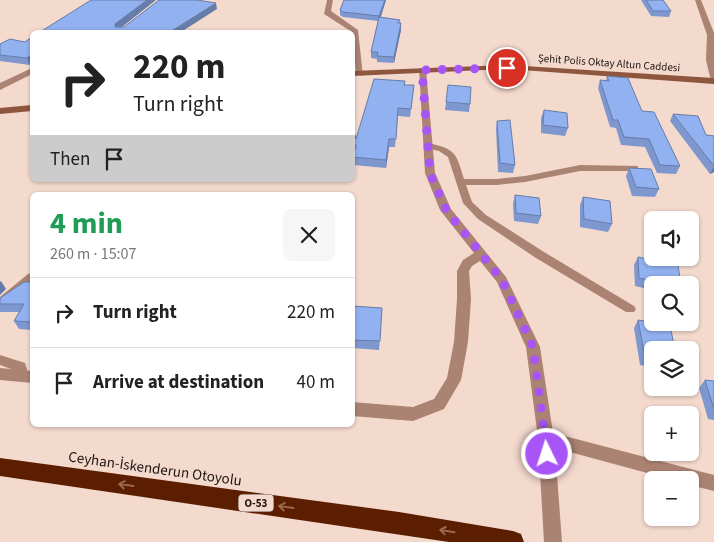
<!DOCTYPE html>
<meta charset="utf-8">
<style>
body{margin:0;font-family:"Source Sans 3",sans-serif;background:#f6f6f6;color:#222;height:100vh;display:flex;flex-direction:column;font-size:19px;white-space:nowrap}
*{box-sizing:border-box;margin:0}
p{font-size:16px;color:#767676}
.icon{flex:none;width:28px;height:28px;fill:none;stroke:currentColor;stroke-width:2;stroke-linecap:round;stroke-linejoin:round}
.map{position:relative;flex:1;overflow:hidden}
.details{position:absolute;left:30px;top:192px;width:325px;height:235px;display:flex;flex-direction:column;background:#fff;border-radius:8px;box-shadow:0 1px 4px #0004}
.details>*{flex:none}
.guide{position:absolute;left:30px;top:30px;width:325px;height:152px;border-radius:8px;box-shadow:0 1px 4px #0004;background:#fff;color:#222;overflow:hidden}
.controls{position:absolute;left:644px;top:211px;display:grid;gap:10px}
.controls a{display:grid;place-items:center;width:55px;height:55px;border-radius:8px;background:#fff;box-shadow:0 1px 4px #0004;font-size:25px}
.pin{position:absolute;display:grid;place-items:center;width:42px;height:42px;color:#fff;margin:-21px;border:2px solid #fff;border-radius:50%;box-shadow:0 1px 5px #0007}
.me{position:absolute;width:55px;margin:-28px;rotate:356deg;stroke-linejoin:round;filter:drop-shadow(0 0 4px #0008)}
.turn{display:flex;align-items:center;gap:18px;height:105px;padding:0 20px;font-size:22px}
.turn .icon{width:65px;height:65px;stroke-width:2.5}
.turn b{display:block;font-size:35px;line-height:42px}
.then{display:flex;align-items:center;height:48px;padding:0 20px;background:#0003;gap:10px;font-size:19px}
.round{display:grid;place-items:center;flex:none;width:52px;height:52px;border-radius:8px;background:#f6f6f6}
.head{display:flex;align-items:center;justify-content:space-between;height:85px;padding:0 20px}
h1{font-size:30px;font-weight:700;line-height:38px;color:#1e9e55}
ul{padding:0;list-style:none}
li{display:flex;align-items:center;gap:15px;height:70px;padding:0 20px;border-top:1px solid #e0e0e0}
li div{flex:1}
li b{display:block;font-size:19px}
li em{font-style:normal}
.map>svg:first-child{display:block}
</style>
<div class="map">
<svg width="714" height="542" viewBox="0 0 714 542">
<rect width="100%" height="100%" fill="#f4d9cd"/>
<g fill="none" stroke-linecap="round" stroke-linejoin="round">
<!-- lane -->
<path fill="#ab8372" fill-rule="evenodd" d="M428,143C456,149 456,153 464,179H497L525,176L580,165L638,166V170L635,171H580L525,182L497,185H466L472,202L486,215L544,252L634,306L636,309L634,312H626L536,258L478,219L463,203L448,157L439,151L425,148L424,146Z
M32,273V283L4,307L0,309V297L28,274Z
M0,355L25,363L29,376L27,380L22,382L17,380L14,370L0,365Z"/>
<!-- street -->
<path fill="#ab8372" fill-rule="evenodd" d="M327,0H333L331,11L358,30L363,76L356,74L352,32L324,14Z
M695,0H701L714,33V80L710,77L706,60L707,35Z
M32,68V74L0,90V83Z
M419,68L426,70L435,173L451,209L506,277L540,347L553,433L714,475V491L690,485V480H673L555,448L562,542H544L538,438L526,347L497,282L480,261L472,266L469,271L471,299L468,342L461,380L444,409L413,421L352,416V402L413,407L434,399L447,378L454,342L457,299V271L463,260L474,253L440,210L425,173Z
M0,368L32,371V383L0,380Z"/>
<!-- secondary -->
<path fill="#8f563e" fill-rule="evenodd" d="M507,65L714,78V84L507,69L352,76V71Z
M32,105V111L0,114V108Z"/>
<!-- highway -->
<path fill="#5c1e00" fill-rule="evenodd" d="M0,458L399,512L513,531L521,534L524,542H449L0,476Z"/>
</g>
<!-- wall -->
<path fill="#7e98cf" d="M344,0H386L381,17L400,20L399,23H401V30L394,63L377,62V59L371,58V52L378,21L343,17L340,15V10Z
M641,0H663L671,11L669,17L651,16Z
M32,37V63L30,65L0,61V44L25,42Z
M607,76L642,111L680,166L676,174L657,173L645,147L621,145L616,128L610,127L598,88L600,80L606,81Z
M405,81V85L413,93L410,117L398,116L395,147H389L386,168L353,165L354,153H352V124L356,139Z
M446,102L470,104L469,112L445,110Z
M544,110L568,128L565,136L541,133V118Z
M673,114L706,135L714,136V172L710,174L670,121Z
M497,121L515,165L513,173L498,172L496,129Z
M629,168L659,189L655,197L632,196L626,176Z
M515,195L541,216L538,224L514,221L513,204Z
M583,197L612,224L608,232L580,227V205Z
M638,257L681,285H652V290L635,286L634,265Z
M32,282V330L19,329L14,321L19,312H0V298Z
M352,306L382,308L379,350L352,348Z
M638,320L652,350V367L640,365L634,328Z
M705,380L714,381V420L708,419L699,388Z"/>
<!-- shaded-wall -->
<path fill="#667ca9" d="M147,0H156L117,31L115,27V24Z
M385,0H386L379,21V16Z
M216,3L217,9L181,32H170Z
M401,23V30L394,63V57Z
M32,54V63L30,65L27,58Z
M389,139V147L386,168V160Z
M714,166V172L710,174Z
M1,281L6,289L0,295V282Z"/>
<!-- building -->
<path fill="#92b1f1" stroke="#667ca9" d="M91,0H147L115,24V27H124L159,0H197L216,3L170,32H104L95,31L93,32H40Z
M344,0H385L379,16L343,12L340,10Z
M646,0H663L671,11H653Z
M379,17L400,20L398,23H401L394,57L377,56L378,52H371Z
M32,37V54L27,58L0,55V44L10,39L25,42Z
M607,76L628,78L642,111L654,112L680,166L660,165L649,139L624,137L618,120H613L600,80L609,81Z
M374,79L405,81L404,85H414L411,109L398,108L396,139H389L386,160L353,157L356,145H352V124L356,139Z
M448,85L471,87L470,104L446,102Z
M544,110L567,113L568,128L543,125Z
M673,114L698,116L706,135L714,136V166Z
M510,120L515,165L500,163L497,121Z
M629,168L651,169L659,189L636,187Z
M515,195L539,198L541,216L516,213Z
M583,197L610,201L612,224L584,219Z
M638,257L678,265L681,285H675L639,278Z
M24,282H32V322L14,321L24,304H0V298Z
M352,306L382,308L380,341L352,340Z
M638,320L670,325L675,350H652V358L645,357Z
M705,380L714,381V409Z"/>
<!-- one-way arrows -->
<defs><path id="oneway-shaft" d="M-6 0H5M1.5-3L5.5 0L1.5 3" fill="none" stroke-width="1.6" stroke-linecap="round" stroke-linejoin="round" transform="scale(1.25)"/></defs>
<g stroke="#996952">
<use href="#oneway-shaft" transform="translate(126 485) rotate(-172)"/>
<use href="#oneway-shaft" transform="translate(286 507) rotate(-172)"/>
<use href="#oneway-shaft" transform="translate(447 531) rotate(-171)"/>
</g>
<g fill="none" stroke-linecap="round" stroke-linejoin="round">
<!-- route -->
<path stroke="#a855f7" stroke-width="9" stroke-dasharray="0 16.2" d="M507,68L422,70L430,173L446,210L502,280L533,347L547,454"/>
</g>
<g text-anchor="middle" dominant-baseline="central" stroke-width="4" stroke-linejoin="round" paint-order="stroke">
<!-- far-street labels -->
<g font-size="11" fill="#1e1511" stroke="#f4d9cd">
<text transform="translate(609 63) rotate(4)">Şehit Polis Oktay Altun Caddesi</text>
</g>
<!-- shield labels -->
<rect fill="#f4d9cd" stroke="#5e5049" stroke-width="1" x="238.5" y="494.5" width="35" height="17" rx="4"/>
<g font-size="11" font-weight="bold" fill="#1e1511">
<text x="256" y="503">O-53</text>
</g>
<!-- near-street labels -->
<g font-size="15" fill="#1e1511" stroke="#f4d9cd">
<text transform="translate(155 469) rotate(8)">Ceyhan-İskenderun Otoyolu</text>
</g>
</g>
</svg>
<div class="controls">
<a><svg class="icon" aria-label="sound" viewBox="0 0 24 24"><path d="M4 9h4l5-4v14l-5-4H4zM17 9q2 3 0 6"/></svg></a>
<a><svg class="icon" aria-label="search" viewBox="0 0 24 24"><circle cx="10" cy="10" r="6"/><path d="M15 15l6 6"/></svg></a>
<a><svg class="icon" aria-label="layers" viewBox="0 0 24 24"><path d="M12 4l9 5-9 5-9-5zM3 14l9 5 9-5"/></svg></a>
<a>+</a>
<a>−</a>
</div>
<div class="pin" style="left:507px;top:68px;background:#d93025"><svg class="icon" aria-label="arrive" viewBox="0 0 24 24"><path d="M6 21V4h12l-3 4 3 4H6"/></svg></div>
<svg class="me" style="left:547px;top:454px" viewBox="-20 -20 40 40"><circle r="17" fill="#a855f7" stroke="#fff" stroke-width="3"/><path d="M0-11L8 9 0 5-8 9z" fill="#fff"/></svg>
<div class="guide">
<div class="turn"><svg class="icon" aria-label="right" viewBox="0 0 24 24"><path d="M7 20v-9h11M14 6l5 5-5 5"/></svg><div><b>220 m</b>Turn right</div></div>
<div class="then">Then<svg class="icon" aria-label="arrive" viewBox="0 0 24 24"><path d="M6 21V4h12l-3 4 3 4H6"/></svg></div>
</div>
<section class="details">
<div class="head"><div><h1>4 min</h1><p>260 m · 15:07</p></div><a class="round"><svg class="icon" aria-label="close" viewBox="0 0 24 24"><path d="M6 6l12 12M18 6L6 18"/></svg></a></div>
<ul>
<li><svg class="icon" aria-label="right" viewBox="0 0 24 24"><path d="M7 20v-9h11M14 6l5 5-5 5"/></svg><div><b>Turn right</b></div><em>220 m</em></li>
<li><svg class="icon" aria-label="arrive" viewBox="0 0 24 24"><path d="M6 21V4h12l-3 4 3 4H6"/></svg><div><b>Arrive at destination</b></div><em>40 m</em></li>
</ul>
</section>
</div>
